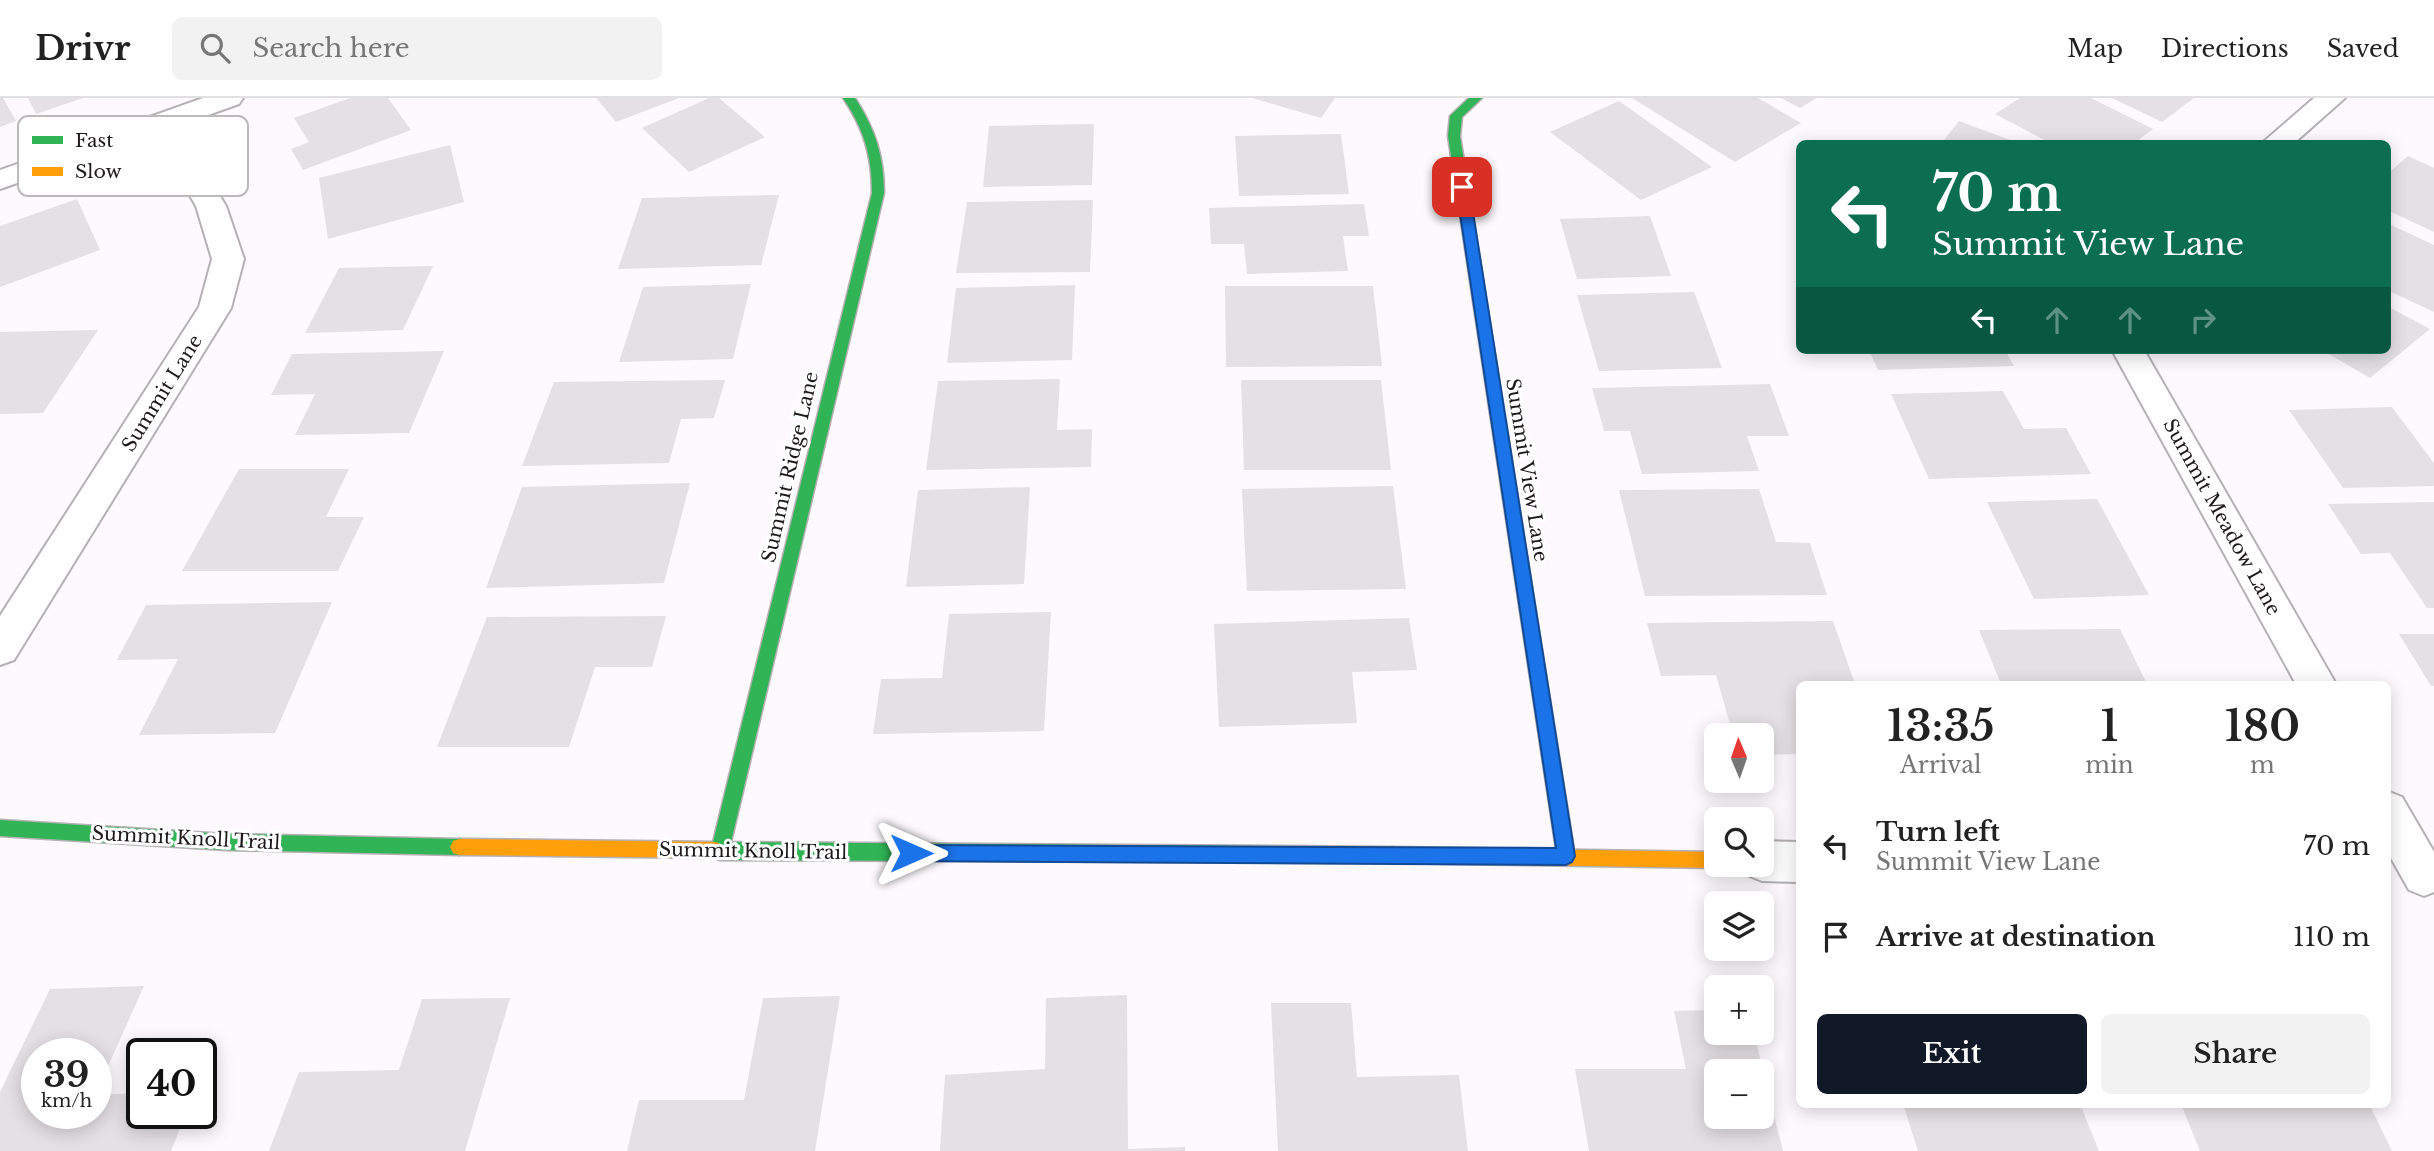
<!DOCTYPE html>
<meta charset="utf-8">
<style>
body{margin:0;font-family:"Libre Baskerville",serif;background:#f2f2f2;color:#222;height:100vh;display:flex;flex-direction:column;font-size:26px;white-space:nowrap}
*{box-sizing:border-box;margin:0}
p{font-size:23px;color:#767676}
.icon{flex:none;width:38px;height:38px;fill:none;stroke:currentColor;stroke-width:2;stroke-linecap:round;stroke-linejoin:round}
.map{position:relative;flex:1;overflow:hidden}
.drawer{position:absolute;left:1796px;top:583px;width:595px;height:427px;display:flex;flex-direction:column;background:#fff;border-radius:10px;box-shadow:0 4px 18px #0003}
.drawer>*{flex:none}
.hud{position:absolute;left:1796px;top:42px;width:595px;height:214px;border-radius:10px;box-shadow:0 4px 18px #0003;background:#0b6e4f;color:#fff;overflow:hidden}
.needle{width:46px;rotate:358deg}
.buttons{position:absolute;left:1704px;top:625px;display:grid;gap:14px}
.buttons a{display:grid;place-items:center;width:70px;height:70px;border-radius:10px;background:#fff;box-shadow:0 4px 18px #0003;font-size:35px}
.speed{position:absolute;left:21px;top:940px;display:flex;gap:14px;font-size:35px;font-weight:700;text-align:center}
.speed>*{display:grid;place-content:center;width:91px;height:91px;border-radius:50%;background:#fff;box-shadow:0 4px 18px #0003;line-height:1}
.speed small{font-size:18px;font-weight:400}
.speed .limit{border:4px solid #111;border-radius:10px;background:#fff;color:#111}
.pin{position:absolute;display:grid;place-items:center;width:60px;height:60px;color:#fff;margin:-30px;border-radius:14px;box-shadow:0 4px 10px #0006}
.me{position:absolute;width:77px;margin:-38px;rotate:90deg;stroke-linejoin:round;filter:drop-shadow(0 0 5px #0008)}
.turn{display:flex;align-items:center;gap:24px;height:147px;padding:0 21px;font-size:32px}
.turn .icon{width:91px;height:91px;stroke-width:2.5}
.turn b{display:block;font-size:49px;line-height:60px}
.lanes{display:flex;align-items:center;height:66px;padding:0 21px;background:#0003;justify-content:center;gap:35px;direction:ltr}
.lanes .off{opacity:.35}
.eta{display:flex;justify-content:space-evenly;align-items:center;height:119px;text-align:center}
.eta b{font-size:42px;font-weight:600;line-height:49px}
.action{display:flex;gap:14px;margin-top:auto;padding:14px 21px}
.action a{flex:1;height:80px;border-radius:10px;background:#111827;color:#fff;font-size:28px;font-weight:600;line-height:80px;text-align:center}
.action a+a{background:#f2f2f2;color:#222}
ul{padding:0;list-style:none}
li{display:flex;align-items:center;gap:21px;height:91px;padding:0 21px}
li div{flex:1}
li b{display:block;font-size:26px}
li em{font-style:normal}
header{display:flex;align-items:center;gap:42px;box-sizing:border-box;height:98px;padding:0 35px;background:#fff;border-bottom:2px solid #e0e0e0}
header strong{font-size:33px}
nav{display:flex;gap:38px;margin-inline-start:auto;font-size:24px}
.search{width:490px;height:63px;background:#f2f2f2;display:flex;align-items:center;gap:18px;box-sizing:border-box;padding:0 24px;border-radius:10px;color:#767676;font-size:26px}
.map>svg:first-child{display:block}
</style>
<header>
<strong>Drivr</strong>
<div class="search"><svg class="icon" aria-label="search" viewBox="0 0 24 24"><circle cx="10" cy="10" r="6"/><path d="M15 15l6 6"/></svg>Search here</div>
<nav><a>Map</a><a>Directions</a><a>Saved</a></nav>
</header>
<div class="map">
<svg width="2434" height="1053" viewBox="0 0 2434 1053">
<rect width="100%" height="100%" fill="#fdf9fc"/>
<!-- building -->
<path fill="#e4e0e3" d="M0,0H3L16,23L0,29Z
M28,0H83L36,16Z
M350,0H388L411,32L303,72L291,51L309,44L294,20Z
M596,0H679L616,24Z
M709,0H719L765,39L689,74L642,30Z
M1252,0H1335L1321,20Z
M1632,0H1758L1801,25L1735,64Z
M1781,0H1817L1800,10Z
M2020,0H2091L2153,31L2133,46H2052L1995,16Z
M2112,0H2194L2162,24Z
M1619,3L1712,69L1641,102L1550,34Z
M1959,23L2018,45V46H1941Z
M1094,26L1092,87L983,89L989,28Z
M1341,36L1349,96L1239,98L1235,38Z
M450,47L464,104L328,141L319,80Z
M2408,58L2434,70V134L2387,112V76Z
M779,97L761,167L618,171L642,100Z
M77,101L100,152L0,189V128Z
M1093,102L1090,174L956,175L967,104Z
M1364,106L1369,138H1343L1348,173L1247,176L1244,146H1211L1209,110Z
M1650,118L1671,178L1577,181L1560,121Z
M2387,125L2434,147V214L2387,192Z
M433,168L403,232L305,235L339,170Z
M751,186L733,261L619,264L643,189Z
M1075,187L1072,262L947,265L956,190Z
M1225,188H1373L1382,268L1226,269Z
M1694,194L1722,270L1599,273L1577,197Z
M2387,208L2430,231L2370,280L2322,252H2387Z
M98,232L43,315L0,316V234Z
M1869,252H2005L2014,268L1878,272Z
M444,253L409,335L295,337L315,296L271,297L292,256Z
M1060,281L1057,332L1092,331L1091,369L926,372L938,283Z
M725,282L714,320L681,321L669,365L522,368L554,284Z
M1241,282H1381L1391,372H1244Z
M1770,286L1789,338H1747L1759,373L1642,376L1630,333H1604L1592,290Z
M2003,293L2024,331L2066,330L2091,376L1929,381L1891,296Z
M2392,309L2434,365V388L2343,390L2289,312Z
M239,371H349L326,419H364L338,473H182Z
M690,385L664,485L486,490L522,389Z
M1393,388L1406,491L1247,493L1242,391Z
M1030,389L1024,486L906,489L918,392Z
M1759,391L1776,444L1810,445L1827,497L1645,498L1619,392Z
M2097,401L2149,497L2034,501L1987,404Z
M2434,404V510H2427L2390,455L2361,456L2328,406Z
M332,504L275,635L139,637L178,561L117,562L146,507Z
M1051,514L1044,633L873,636L881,581L942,580L949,516Z
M666,518L652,569H595L569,649H437L487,519Z
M1409,520L1417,572L1352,574L1357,625L1219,629L1214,526Z
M1833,523L1855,586H1799V656L1762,657V637H1733L1716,577L1661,578L1647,525Z
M2120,531L2147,586H2001L1979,532Z
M2399,536H2434V588H2431Z
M144,888L96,995V956H37V1015H96V997L142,995V1015H186L171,1053H0V994L50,891Z
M1127,897L1128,1051L1185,1049V1053H940L945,977L1045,971L1046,900Z
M840,898L815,1053H627L639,1002H744L763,900Z
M510,900L465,1053H269L299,974L399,972L422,901Z
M1271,905H1351L1357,979L1459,977L1468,1053H1278Z
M1717,912V934H1754L1763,973H1717V1018H1762L1763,974L1783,1053H1589L1575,971H1686L1674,913Z
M1903,1006H2080L2099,1053H1918Z
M2181,1006H2369L2392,1053H2200Z"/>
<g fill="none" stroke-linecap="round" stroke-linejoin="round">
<defs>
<path id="street" d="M203,0H243L239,6L177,28L226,108L244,161L231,210L14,562L0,567V518L199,209L212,161L196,108L154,37L0,91V72Z
M2314,0H2345L2293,46H2261Z
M2112,252H2144L2336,586H2296Z
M2387,693L2402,699L2434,754V794L2424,798L2409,792L2387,753Z
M1762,743L1799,744V784L1762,783L1747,777L1742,766H1762Z"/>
<path id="fast" d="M843,0H855C875,31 884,58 884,95L731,744L1392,749L1398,751L1401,757L1398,763L1392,765L720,762L709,758L706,752L709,746L713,744L872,95C872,58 864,31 843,0Z
M1469,0H1482L1462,19L1460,38L1575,758L1572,764L1566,766L1560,764L1557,758L1448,38L1450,18Z
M0,722L226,736L459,741L465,743L468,749L465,755L459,757L226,752L0,738Z"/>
<path id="slow" d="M459,741L715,744L721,746L724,752L721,758L715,760L459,757L453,755L450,749L453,743Z
M1392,749L1717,754V766H1724L1717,770L1392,765L1386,763L1383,757L1386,751Z"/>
</defs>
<!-- street casing -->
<use href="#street" stroke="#b4b0b3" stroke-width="4"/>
<!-- fast casing -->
<use href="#fast" stroke="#b4b0b3" stroke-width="3"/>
<!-- slow casing -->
<use href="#slow" stroke="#b4b0b3" stroke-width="3"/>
<!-- street -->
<use href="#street" fill="#fffeff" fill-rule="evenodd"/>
<!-- fast -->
<use href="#fast" fill="#30b455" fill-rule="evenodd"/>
<!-- slow -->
<use href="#slow" fill="#ff9f0a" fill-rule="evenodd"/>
</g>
<!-- route -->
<path fill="#1a73e8" stroke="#114b97" stroke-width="2" d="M1462,85L1469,89L1575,758L1572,764L1566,767L911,763L905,761L902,755L905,749L911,747L1556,750L1456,89Z"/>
<g text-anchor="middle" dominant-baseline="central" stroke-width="6" stroke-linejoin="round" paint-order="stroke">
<!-- street labels -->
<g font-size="19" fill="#1d191c" stroke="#fff">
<text transform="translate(162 295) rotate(-58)">Summit Lane</text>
<text transform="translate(790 369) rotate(-77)">Summit Ridge Lane</text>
<text transform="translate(1527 372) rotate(81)">Summit View Lane</text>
<text transform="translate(2222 419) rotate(61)">Summit Meadow Lane</text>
<text transform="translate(186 740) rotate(3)">Summit Knoll Trail</text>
<text transform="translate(753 753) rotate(1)">Summit Knoll Trail</text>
</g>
</g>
<!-- legend -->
<rect x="18" y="18" width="230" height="80" rx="10" fill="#fff" stroke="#bbbabb" stroke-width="2"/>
<rect x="32" y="38" width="31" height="8" fill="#30b455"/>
<rect x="32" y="69" width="31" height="9" fill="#ff9f0a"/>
<g font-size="19" fill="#1d191c">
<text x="75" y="49">Fast</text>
<text x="75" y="80">Slow</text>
</g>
</svg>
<div class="buttons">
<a><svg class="needle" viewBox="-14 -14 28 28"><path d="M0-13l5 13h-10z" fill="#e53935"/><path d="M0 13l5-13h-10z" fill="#767676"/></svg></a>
<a><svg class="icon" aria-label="search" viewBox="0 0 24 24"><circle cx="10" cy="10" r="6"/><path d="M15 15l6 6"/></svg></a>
<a><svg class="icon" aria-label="layers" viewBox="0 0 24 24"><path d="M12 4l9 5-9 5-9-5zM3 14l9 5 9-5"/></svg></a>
<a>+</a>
<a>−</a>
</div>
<div class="speed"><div>39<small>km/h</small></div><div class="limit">40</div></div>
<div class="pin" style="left:1462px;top:89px;background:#d93025"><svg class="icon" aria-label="arrive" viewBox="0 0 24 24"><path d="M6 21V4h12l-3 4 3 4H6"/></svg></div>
<svg class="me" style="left:911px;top:755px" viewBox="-20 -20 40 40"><path d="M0-17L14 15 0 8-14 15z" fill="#1a73e8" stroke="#fff" stroke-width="4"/></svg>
<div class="hud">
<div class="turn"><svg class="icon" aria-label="left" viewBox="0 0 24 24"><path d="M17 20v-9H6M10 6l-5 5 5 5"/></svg><div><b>70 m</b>Summit View Lane</div></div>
<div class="lanes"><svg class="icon" aria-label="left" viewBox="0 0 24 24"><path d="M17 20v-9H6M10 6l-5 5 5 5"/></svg><svg class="icon off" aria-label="ahead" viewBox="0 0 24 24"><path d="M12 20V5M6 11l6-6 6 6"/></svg><svg class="icon off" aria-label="ahead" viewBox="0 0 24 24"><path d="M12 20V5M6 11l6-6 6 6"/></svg><svg class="icon off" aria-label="right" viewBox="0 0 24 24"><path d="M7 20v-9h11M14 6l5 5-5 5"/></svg></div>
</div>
<section class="drawer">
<div class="eta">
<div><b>13:35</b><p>Arrival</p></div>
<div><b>1</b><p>min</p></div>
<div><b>180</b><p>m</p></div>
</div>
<ul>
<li><svg class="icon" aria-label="left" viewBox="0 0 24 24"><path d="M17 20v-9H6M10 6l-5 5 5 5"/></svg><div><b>Turn left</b><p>Summit View Lane</p></div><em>70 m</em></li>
<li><svg class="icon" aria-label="arrive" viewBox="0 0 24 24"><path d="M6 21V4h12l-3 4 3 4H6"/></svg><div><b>Arrive at destination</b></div><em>110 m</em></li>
</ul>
<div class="action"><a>Exit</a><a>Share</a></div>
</section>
</div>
